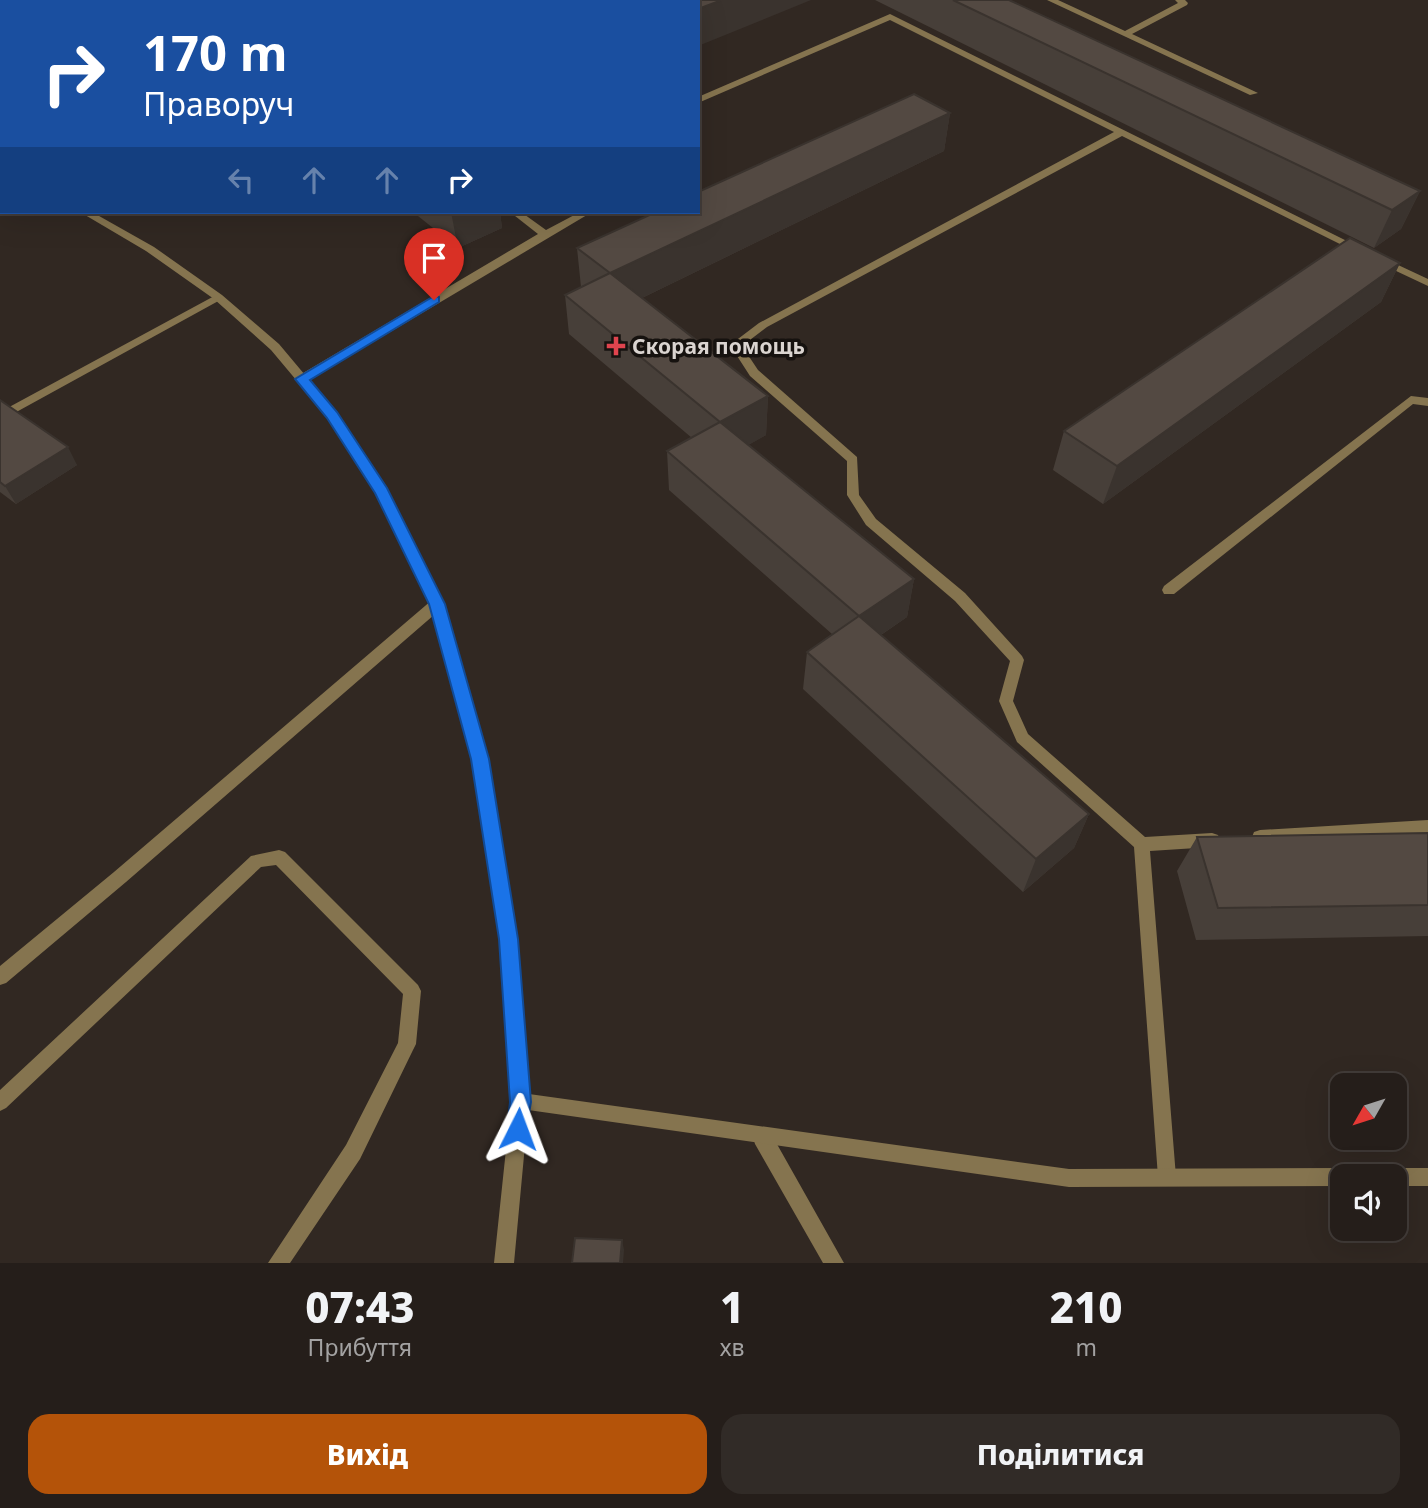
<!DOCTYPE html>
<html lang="uk">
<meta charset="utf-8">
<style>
body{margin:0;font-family:"Noto Sans",sans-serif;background:#312b27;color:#f1f3f6;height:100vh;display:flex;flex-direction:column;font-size:26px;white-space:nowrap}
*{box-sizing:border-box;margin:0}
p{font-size:23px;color:#a3a2a2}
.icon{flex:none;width:38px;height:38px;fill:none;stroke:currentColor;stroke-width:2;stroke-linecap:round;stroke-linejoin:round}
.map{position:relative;height:1263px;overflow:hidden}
.side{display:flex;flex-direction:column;background:#251e1a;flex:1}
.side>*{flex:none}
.top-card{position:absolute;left:0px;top:0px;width:700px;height:214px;box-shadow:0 7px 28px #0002,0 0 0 2px #423c39;background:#1a4fa0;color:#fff;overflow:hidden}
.needle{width:46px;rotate:231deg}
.controls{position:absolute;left:1330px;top:1073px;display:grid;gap:14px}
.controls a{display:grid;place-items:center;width:77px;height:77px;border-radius:14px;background:#251e1a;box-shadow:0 7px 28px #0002,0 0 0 2px #423c39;font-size:35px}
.pin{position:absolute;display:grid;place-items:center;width:60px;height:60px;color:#fff;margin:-72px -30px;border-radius:50% 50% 50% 0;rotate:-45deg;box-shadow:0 0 7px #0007}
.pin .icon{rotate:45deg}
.me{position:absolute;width:77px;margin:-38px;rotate:3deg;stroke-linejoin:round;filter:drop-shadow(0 0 5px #0008)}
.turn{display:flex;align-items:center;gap:24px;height:147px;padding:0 28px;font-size:32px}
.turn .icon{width:91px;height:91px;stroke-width:2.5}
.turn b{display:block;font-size:49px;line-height:60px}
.lanes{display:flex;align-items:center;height:66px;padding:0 28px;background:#0003;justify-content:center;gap:35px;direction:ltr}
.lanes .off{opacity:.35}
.eta{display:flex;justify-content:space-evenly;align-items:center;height:119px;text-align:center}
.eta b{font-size:42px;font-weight:800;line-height:49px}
.action{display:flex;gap:14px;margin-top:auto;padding:14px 28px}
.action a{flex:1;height:80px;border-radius:21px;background:#b45309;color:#fff;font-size:28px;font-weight:800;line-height:80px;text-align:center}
.action a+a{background:#312b27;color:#f1f3f6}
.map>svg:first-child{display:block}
</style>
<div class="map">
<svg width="1428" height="1263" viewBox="0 0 1428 1263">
<rect width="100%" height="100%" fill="#312822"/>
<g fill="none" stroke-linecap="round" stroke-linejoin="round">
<!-- service -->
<path fill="#85744f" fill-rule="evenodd" d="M116,0H125L126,2H117Z
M196,0H205L195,2Z
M426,0H435L436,2H427Z
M647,0H658L645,2Z
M1047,0H1058L1125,31L1178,3L1175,0H1185L1188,3L1187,5L1132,34L1258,93L1250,95Z
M890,14L1365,250L1364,252H1356L1122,136L767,327L742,346L758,370L857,457L859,495L876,519L965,593L1022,656L1024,660L1013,701L1028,734L1145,837L1212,833L1218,835L1220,840L1218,845L1212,847L1150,851L1176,1177L1174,1184L1167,1186L1160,1184L1158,1177L1134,847L1017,742L999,701L1010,661L955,601L866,525L847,495V461L750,376L730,345L759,323L1114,132L890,20L698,103V97Z
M0,63H2V69H0Z
M510,212H521L546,230L580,212H592L306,382H298V376L538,234Z
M1381,257L1428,279V286L1377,262V258Z
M218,294L223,297L222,299L0,421V412Z
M1411,396L1428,398V406L1413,404L1174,594H1164L1162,590L1164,586Z
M1428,820V834L1260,844L1254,842L1252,837L1254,832L1260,830Z
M279,850L285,852L418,985L421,991L416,1044L413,1050L360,1159L290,1263H268L346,1145L398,1043L403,994L276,865L261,867L6,1108L0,1111V1090L251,856Z
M762,1128L769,1130L844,1263H823L755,1144L753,1137L755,1130Z"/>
<!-- minor -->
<path fill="#85744f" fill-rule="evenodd" d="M437,599L444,604L442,608L126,882L6,983L0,985V966L114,872L432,600Z
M520,1093L526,1096L529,1102L514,1263H494L511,1102L514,1096Z"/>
<!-- tertiary -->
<path fill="#85744f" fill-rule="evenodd" d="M0,161H2V168L0,167Z
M80,212H92L154,247L222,295L279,344L336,412L387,492L444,604L488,759L517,939L529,1094L1069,1169L1342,1168L1349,1170L1351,1176H1342V1186L1069,1187L514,1108L511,1102L501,939L472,759L430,604L375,493L328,418L271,350L214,299L146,251Z
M1395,1168H1428V1186H1395V1176H1386L1388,1170Z"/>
</g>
<!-- wall -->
<path fill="#473f39" d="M25,0H92L93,2H27Z
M875,0H1009L1420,191L1401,229L1374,248Z
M950,113L944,151L642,298L768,396L766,435L748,445L914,579L907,617L881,635L1089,814L1074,848L1023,892L803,689L807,652L832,634L669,490L667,451L692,438L569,334L565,295L581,287L577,248Z
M413,212H500L502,228L458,248Z
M1400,263L1381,302L1103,504L1053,470L1064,431Z
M0,400L77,465L16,504L0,492Z
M1428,833V936L1196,940L1177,871L1197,837Z"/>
<!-- shaded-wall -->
<path fill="#3a332e" d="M46,0H92L93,2H47Z
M722,0H811L698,46V9Z
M950,113L944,151L613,312L610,273Z
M1420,191L1401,229L1374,248L1392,210Z
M451,212H500L502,228L458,248Z
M1400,263L1381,302L1103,504L1117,466Z
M768,396L766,435L720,461V422Z
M68,447L77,465L16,504L5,486Z
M914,579L907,617L854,653L859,616Z
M1089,814L1074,848L1023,892L1036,859Z
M622,1240L624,1250L623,1263H620Z"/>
<!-- building -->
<path fill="#534942" stroke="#3a332e" stroke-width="2" d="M129,0H187L189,2H131Z
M657,0H722L698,9V2H653Z
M953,0H1009L1420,191L1392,210Z
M914,94L950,113L610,273L768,396L720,422L565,295L610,273L577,248L656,212H698V192Z
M1350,238L1400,263L1117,466L1064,431Z
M0,400L68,447L5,486L0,482Z
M720,422L914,579L859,616L667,451Z
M859,616L1089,814L1036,859L807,652Z
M1428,833V905L1218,908L1197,837Z
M575,1238L622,1240L620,1263H572Z"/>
<!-- route -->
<path fill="#1a73e8" stroke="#114b97" stroke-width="2" d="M434,296L439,297V302L310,380L337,412L387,488L445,604L489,759L518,939L531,1102L525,1136L518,1139L510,1136L507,1129L510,1102L499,939L471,759L429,604L375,493L327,418L295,379Z"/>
<!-- markers -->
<path fill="#e0444e" stroke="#16120f" stroke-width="2.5" d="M612.5 335.5h7v7h7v7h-7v7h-7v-7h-7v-7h7z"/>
<g text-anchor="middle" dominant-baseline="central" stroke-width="7" stroke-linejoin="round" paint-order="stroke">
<!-- poi labels -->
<g font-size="21" font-weight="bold" fill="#dad4d0" stroke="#16120f" text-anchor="start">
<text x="632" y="346">Скорая помощь</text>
</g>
</g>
</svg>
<div class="controls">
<a><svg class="needle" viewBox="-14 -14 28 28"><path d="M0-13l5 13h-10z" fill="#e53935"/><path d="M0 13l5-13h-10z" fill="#a3a2a2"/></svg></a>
<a><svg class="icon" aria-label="sound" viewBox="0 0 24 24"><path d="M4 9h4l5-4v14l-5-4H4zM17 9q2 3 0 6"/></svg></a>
</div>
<div class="pin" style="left:434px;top:300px;background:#d93025"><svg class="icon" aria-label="arrive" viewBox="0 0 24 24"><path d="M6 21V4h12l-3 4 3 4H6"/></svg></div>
<svg class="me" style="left:518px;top:1129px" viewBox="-20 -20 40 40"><path d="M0-17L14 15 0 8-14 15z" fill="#1a73e8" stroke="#fff" stroke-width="4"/></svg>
<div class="top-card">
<div class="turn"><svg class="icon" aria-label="right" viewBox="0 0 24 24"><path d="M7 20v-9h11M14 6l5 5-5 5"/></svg><div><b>170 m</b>Праворуч</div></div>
<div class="lanes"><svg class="icon off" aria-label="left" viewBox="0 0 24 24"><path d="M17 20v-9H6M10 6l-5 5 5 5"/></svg><svg class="icon off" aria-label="ahead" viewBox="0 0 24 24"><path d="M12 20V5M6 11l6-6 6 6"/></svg><svg class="icon off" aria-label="ahead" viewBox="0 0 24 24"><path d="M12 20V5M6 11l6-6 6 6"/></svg><svg class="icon" aria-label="right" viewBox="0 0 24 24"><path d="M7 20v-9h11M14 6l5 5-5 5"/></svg></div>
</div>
</div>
<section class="side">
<div class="eta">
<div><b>07:43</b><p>Прибуття</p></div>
<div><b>1</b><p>хв</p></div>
<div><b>210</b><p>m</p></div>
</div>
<div class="action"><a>Вихід</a><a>Поділитися</a></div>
</section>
